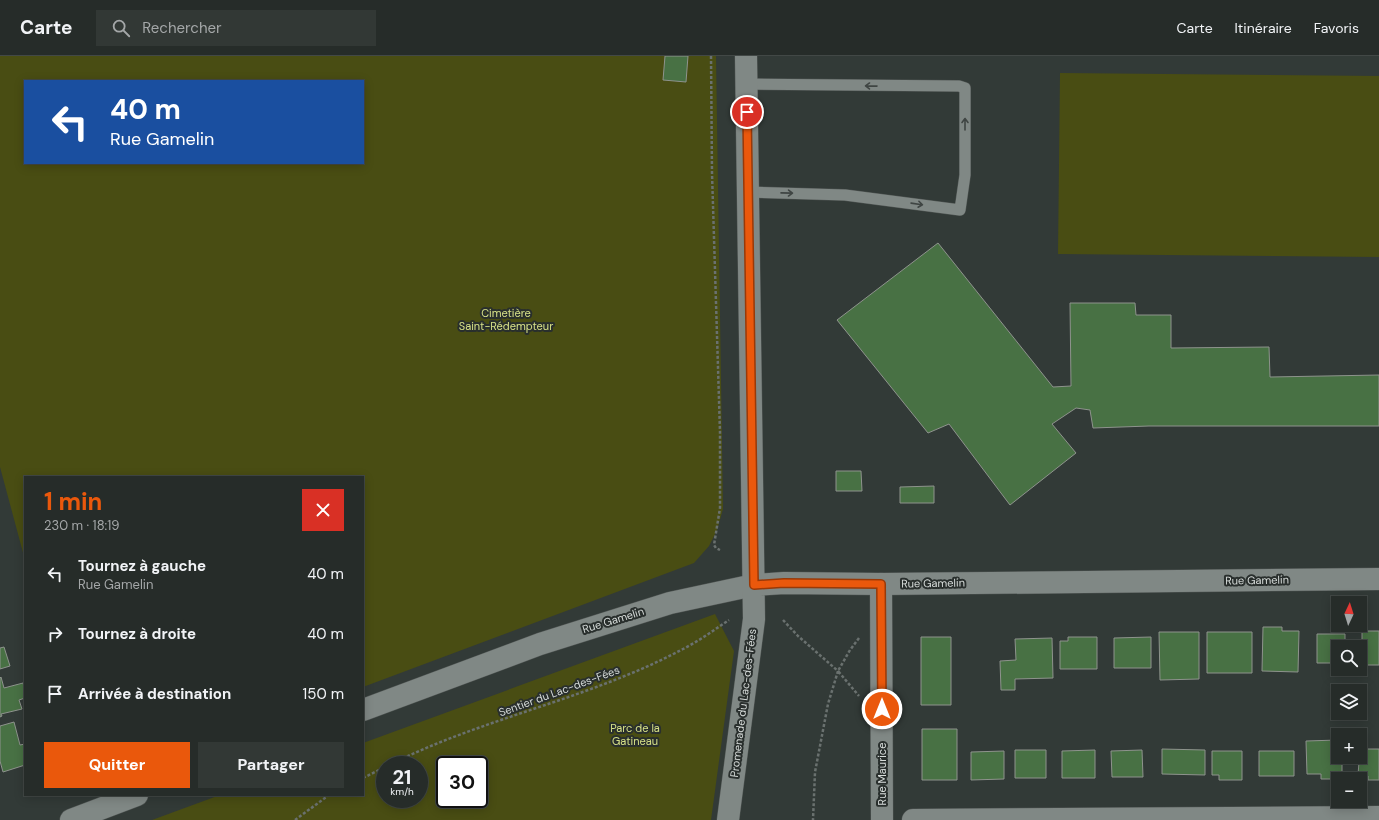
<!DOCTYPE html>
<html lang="fr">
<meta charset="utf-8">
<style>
body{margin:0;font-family:"DM Sans",sans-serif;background:#323835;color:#f1f3f6;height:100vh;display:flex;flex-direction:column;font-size:15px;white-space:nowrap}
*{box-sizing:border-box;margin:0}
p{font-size:13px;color:#a4a7a8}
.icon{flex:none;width:22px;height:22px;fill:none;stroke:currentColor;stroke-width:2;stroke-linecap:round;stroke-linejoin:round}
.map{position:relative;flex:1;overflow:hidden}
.details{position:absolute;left:24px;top:420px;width:340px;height:320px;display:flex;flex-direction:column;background:#262c29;border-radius:0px;box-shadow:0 2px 10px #0003,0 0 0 1px #424846}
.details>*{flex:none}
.banner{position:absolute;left:24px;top:24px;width:340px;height:84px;border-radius:0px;box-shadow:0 2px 10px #0003,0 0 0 1px #424846;background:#1a4fa0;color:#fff;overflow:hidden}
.needle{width:26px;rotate:4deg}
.fabs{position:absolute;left:1331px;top:540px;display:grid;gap:8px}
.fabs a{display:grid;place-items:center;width:36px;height:36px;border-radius:0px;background:#262c29;box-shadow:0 2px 10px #0003,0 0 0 1px #424846;font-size:20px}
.speed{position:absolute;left:376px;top:700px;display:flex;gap:8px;font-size:20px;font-weight:700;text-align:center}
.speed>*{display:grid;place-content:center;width:52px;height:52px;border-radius:50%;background:#262c29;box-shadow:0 2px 10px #0003,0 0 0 1px #424846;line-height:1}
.speed small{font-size:10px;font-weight:400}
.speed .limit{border:2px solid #111;border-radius:6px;background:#fff;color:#111}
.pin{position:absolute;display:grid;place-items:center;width:34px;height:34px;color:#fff;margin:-17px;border:2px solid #fff;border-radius:50%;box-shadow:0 1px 4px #0007}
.me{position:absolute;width:44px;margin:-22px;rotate:0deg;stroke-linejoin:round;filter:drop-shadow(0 0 3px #0008)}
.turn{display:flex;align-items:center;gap:14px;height:84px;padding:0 20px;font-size:18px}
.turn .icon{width:52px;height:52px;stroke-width:2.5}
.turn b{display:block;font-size:28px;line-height:34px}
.round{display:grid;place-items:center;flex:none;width:42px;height:42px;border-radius:0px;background:#323835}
.summary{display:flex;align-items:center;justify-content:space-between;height:68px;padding:0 20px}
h1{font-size:24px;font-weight:700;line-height:30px;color:#ea580c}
.primary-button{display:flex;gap:8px;margin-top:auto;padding:8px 20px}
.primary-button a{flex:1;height:46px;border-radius:0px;background:#ea580c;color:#fff;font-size:16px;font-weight:700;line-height:46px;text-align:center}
.primary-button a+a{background:#323835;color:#f1f3f6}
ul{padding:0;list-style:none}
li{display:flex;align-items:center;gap:12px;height:60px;padding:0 20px}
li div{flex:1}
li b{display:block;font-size:15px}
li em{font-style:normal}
header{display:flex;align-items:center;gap:24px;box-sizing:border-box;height:56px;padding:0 20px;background:#262c29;border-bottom:1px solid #424846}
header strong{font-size:19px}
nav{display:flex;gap:22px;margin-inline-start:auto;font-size:14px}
.search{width:280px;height:36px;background:#323835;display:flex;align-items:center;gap:10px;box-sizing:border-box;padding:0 14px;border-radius:0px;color:#a4a7a8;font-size:15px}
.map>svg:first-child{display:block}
</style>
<header>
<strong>Carte</strong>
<div class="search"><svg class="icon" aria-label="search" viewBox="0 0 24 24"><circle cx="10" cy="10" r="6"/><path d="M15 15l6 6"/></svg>Rechercher</div>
<nav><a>Carte</a><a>Itinéraire</a><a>Favoris</a></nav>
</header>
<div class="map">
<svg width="1379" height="764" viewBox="0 0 1379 764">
<rect width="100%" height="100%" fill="#323a37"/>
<!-- green -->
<path fill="#494d13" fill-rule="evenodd" d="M0,0H716L723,453L717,474L709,490L694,507L363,631V421H25V504L0,411ZM25,25H363V107H25Z
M1060,17L1379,20V201L1058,198Z
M715,558L734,595L711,764H152L220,739H363V687ZM385,709H419V743H385ZM445,709H479V743H445Z"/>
<!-- building -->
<path fill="#487144" stroke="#8e938d" d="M665,0H688L686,26L663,24Z
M938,187L1053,331L1071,330L1070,247H1135L1136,259H1171V292L1269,291L1270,321L1379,319V370H1149L1093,372L1090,354L1076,352L1052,368L1076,397L1010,449L949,368L928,377L837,264Z
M836,415H861L862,435H836Z
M934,430V447H900V431Z
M1263,571H1282V575H1299L1298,616L1262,615Z
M1362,575H1379V609H1362Z
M1159,576H1199V623L1160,624Z
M1207,576H1252V617H1207Z
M1317,578H1345V591H1338V607H1317Z
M921,581H951V649H921Z
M1068,581H1097V613H1060V585H1068Z
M1151,581V612H1114V582Z
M1052,582L1053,622L1015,623V634H1001L1000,605L1016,604L1015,583Z
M4,591L10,610L0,613V592Z
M1,621L4,632L23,627L25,635V642L19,644L22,653L1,658L2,660L0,661V622Z
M14,666L20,689L25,688V709L3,716L0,705V670Z
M922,673H957V724H922Z
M1338,684V701H1342V723H1321V718H1307L1306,685Z
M1162,693L1205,694V719L1162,718Z
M1360,693H1379V724H1368V720L1358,719Z
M1015,694H1046V722H1015Z
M1095,694V722H1062V695Z
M1142,694L1143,721H1112L1111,695Z
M1004,695V723L971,724V696Z
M1212,695H1242V724H1219V719H1212Z
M1259,695H1294V720H1259Z"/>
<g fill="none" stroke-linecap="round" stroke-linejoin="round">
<defs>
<path id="service" d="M747,28L959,30L965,32V119L960,154L845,139L748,136"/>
<path id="minor" d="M881,528L882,764
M363,654L540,588L670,547L754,529
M71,764L137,739
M913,764L1379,761"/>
<path id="tertiary" d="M754,529L784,527L881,528L1379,523
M728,764L754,563L746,0"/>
</defs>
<!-- service casing -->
<use href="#service" stroke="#4f5553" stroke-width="12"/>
<!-- minor casing -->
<use href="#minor" stroke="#4f5553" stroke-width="23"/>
<!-- tertiary casing -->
<use href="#tertiary" stroke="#4f5553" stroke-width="23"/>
<!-- path -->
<path stroke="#6a716f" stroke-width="2.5" stroke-dasharray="3 2" stroke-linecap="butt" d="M711,0L712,117L720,376V452L714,489L716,492L720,494
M783,564L798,580L838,615L828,648L815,716L813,764
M859,582L850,594L838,615L859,640
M389,709C483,662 589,643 683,593C699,585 714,574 729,564
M363,722L385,711
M295,764L329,739"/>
<!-- service -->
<use href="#service" stroke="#808885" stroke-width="11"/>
<!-- minor -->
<use href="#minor" stroke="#808885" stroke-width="22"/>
<!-- tertiary -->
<use href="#tertiary" stroke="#808885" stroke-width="22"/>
</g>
<!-- one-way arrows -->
<defs><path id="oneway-shaft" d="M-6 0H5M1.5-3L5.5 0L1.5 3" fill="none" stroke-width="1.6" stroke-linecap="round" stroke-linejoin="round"/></defs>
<g stroke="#3f4543">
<use href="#oneway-shaft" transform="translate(871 30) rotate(-179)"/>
<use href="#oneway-shaft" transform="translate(965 68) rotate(-90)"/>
<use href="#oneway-shaft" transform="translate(787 137) rotate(1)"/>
<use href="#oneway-shaft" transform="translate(917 148) rotate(8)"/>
</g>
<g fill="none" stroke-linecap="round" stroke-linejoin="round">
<defs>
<path id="route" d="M747,56L754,529L784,527L881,528L882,653"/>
</defs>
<!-- route casing -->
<use href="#route" stroke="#983908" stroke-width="10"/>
<!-- route -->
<use href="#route" stroke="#ea580c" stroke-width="7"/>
</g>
<g text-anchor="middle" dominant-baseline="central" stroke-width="4" stroke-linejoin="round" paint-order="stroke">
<!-- park labels -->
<g font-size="11" fill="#d6e087" stroke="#292f2d">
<text x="506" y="257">Cimetière<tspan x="506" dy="13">Saint-Rédempteur</tspan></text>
<text x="635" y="672">Parc de la<tspan x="635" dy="13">Gatineau</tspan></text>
</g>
<!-- street labels -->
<g font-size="11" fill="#d7dcda" stroke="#292f2d">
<text transform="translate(1257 524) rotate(-1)">Rue Gamelin</text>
<text transform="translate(933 527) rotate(-1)">Rue Gamelin</text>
<text transform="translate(613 564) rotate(-17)">Rue Gamelin</text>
<text transform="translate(559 635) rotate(-20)">Sentier du Lac-des-Fées</text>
<text transform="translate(743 647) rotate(-83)">Promenade du Lac-des-Fées</text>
<text transform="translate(882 718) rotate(-90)">Rue Maurice</text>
</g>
</g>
</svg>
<div class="fabs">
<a><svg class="needle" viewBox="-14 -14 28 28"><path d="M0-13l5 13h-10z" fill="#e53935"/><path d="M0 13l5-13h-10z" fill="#a4a7a8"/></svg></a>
<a><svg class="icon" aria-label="search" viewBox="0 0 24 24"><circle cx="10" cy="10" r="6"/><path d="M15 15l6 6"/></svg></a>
<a><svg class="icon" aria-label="layers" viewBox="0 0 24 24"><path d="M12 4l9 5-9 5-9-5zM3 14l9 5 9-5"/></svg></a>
<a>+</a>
<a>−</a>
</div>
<div class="speed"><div>21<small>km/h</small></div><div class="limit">30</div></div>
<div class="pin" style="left:747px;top:56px;background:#d93025"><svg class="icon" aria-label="arrive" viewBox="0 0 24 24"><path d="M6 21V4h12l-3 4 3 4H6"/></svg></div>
<svg class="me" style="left:882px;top:653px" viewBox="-20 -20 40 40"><circle r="17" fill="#ea580c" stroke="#fff" stroke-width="3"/><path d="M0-11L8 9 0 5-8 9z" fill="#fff"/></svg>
<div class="banner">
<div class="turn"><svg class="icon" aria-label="left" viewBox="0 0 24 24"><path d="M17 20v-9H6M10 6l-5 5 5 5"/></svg><div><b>40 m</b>Rue Gamelin</div></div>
</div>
<section class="details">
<div class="summary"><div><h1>1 min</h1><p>230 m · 18:19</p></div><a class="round" style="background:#d93025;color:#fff"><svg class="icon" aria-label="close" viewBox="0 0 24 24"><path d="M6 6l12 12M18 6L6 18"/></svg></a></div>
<ul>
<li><svg class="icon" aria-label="left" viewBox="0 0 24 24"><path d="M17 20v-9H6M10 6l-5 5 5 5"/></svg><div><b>Tournez à gauche</b><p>Rue Gamelin</p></div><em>40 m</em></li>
<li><svg class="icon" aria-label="right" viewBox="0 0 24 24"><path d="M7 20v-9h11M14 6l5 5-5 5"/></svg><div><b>Tournez à droite</b></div><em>40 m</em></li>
<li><svg class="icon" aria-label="arrive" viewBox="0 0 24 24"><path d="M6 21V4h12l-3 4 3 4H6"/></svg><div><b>Arrivée à destination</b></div><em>150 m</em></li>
</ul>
<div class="primary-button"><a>Quitter</a><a>Partager</a></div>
</section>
</div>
